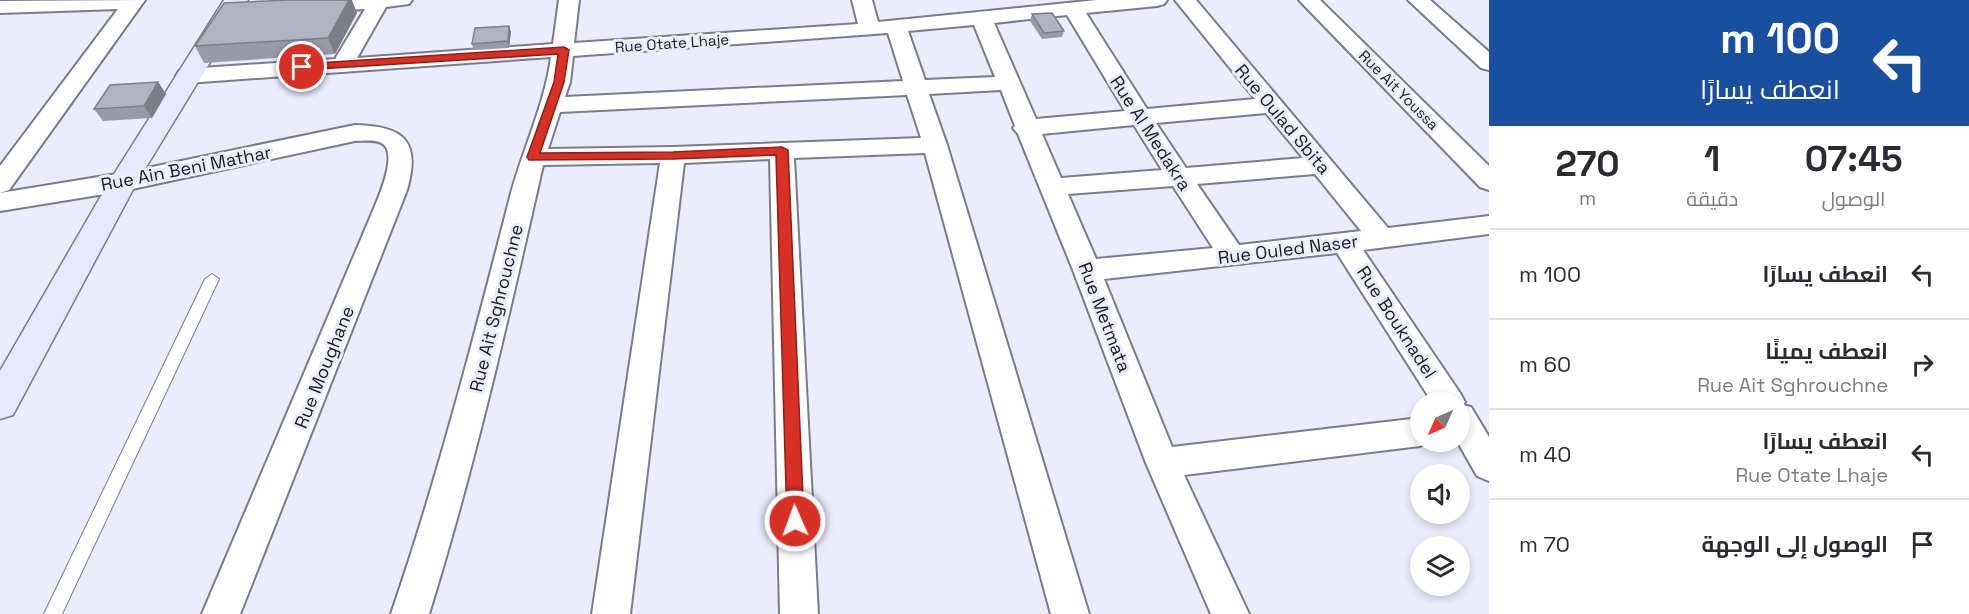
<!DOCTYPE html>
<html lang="ar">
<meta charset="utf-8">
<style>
body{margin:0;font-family:"Space Grotesk",Cairo,sans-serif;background:#f2f2f3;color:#2b2b33;direction:rtl;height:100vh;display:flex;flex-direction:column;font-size:22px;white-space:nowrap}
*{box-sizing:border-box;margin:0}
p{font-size:20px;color:#7c7c81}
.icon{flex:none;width:33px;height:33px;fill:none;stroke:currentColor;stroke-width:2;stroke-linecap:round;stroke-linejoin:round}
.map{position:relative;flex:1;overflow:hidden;direction:ltr}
.drawer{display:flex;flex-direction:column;background:#fff;width:480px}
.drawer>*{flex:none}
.hud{background:#1a4fa0;color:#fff;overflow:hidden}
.needle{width:39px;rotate:225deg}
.fabs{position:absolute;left:1410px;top:392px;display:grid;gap:12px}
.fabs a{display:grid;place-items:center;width:60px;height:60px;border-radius:50%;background:#fff;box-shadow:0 3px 9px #0003;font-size:30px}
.pin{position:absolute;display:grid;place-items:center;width:51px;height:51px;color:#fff;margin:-26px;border:3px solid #fff;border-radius:50%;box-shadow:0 2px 6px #0007}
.me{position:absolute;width:66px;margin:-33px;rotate:358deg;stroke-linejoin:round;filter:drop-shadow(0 0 4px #0008)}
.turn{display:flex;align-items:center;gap:21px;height:126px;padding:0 30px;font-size:27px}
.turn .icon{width:78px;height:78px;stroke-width:2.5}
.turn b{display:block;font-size:42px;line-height:51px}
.eta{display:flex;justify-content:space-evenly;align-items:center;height:102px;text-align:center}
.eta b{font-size:36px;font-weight:700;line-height:42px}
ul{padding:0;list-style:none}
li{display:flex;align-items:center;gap:18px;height:90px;padding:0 30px;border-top:2px solid #e1e1e2}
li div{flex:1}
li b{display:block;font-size:22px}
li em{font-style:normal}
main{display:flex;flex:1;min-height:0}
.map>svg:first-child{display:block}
</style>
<main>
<section class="drawer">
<div class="hud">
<div class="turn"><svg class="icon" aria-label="left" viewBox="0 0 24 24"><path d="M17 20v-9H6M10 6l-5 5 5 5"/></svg><div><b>100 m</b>انعطف يسارًا</div></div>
</div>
<div class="eta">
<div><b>07:45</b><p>الوصول</p></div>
<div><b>1</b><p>دقيقة</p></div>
<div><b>270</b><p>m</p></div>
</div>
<ul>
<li><svg class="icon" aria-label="left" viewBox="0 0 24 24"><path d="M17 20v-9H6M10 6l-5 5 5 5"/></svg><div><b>انعطف يسارًا</b></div><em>100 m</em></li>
<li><svg class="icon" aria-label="right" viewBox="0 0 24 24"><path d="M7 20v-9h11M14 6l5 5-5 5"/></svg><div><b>انعطف يمينًا</b><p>Rue Ait Sghrouchne</p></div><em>60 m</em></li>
<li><svg class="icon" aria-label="left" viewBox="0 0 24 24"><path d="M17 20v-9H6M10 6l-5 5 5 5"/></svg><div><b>انعطف يسارًا</b><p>Rue Otate Lhaje</p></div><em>40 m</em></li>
<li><svg class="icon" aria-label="arrive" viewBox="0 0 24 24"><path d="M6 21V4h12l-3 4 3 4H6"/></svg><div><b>الوصول إلى الوجهة</b></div><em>70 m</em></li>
</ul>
</section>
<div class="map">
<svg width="1489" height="614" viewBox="0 0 1489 614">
<rect width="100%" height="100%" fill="#ebedfe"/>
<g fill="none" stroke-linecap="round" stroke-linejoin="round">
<defs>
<path id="lane" d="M212,274L219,279L62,614H44L205,279Z"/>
<path id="street" d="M145,0L9,190L0,193V166L118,9L0,13V1Z
M314,0H412L409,4L386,7L357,58L553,44L559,0H579L574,43L858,24L852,0H872L878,22L1097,0H1167L1164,4L1157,6L1086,13L1147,109L1255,99L1175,0H1196L1388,228L1489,216V234L1363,250L1460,393L1465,402L1463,405L1471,407L1489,437V481L1477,476L1457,441H1460V402H1432L1337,253L1104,279L1172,447L1420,418V441H1432L1420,446L1184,475L1249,614H1211L1146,463L1073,270L1018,134L1013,128L1015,126L1001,90L929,94L947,145L1089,614H1051L925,153L794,158L818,614H780L770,159L684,163L630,614H592L660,163L543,165C509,316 475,466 429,614H391C438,477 474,337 510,197C522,151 545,104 551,57L187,83L179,81L176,76L179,71L187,69L335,59L365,9L314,12L307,10L304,6L307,2ZM1067,15L1125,111L1036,119L994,23ZM974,25L995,77L925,80L908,31ZM888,33L903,81L565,97L570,82L573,56ZM907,95L921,138L673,147L548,149L560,112ZM1266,113L1303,158L1186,168L1156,123ZM1134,125L1162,170L1061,178L1042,134ZM1315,174L1361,231L1239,245L1197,184ZM1173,186L1213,248L1096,259L1068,194Z
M1299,0H1320L1489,166V190L1480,187Z
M1408,0H1430L1489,52V70L1481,68Z
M355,125C404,126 421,141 407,190L240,614H202L375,206C380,194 397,154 383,144C376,139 363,141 355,141L123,191L0,211V193L123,173Z"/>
<path id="secondary" d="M224,0H248L137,182L13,415L0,419V371L109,182Z"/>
</defs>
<!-- lane casing -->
<use href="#lane" stroke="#7a7b8b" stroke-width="2"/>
<!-- street casing -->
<use href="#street" stroke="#7a7b8b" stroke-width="4"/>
<!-- secondary casing -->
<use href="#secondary" stroke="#7a7b8b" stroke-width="3"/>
<!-- lane -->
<use href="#lane" fill="#fff" fill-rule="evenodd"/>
<!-- street -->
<use href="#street" fill="#fff" fill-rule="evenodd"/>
<!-- secondary -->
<use href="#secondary" fill="#e7e8fe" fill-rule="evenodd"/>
</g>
<!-- wall -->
<path fill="#989aa8" d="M357,13L335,54L204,63L195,46Z
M1032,14L1064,31L1062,37L1042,39L1030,21Z
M509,26L511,32L509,48L474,50L472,44Z
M158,82L166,94L152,118L103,121L94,109Z"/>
<!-- shaded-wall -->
<path fill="#7c7d88" d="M349,0H352L357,13L335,54L328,38Z
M509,26L511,32L509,48L508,41Z
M158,82L166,94L152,118L144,106Z"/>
<!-- building -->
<path fill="#b1b3c3" stroke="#7c7d88" stroke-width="1.5" d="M289,0H349L328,38L195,46L224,3Z
M1052,13L1064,31L1044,33L1032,14Z
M509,26L508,41L472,44L475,28Z
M158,82L144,106L94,109L110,85Z"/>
<!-- route -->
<path fill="#d93025" stroke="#8d1f18" stroke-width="1.5" d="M564,47L569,50L564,82L540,153L673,152L782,147L788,150L804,521L801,527L795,529L789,527L787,521L776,155L673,159L529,160L527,157L554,82L558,54L302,70L297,67L302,64Z"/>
<g text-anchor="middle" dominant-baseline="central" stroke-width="6" stroke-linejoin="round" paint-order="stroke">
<!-- far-street labels -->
<g font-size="15" fill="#1a1b21" stroke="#ebedfe">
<text transform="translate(672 43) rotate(-4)">Rue Otate Lhaje</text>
<text transform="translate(1399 90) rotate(45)">Rue Ait Youssa</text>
</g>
<!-- street labels -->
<g font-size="18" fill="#1a1b21" stroke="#ebedfe">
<text transform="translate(1283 119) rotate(50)">Rue Oulad Sbita</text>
<text transform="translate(1151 133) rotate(57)">Rue Al Medakra</text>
<text transform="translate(186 168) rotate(-11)">Rue Ain Beni Mathar</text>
<text transform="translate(1288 249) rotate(-7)">Rue Ouled Naser</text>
<text transform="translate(496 308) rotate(-76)">Rue Ait Sghrouchne</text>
<text transform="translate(1105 317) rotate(69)">Rue Metmata</text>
<text transform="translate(1397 322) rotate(57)">Rue Bouknadel</text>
<text transform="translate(324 367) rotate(-68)">Rue Moughane</text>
</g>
</g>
</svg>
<div class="fabs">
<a><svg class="needle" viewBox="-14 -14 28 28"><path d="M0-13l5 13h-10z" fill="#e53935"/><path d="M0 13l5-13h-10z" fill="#7c7c81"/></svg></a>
<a><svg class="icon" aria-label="sound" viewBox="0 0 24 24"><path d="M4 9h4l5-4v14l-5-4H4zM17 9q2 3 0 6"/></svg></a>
<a><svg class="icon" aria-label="layers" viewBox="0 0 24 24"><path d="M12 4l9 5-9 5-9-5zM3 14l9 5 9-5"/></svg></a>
</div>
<div class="pin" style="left:302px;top:67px;background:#d93025"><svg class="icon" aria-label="arrive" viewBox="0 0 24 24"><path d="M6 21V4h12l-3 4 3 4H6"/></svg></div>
<svg class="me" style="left:795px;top:521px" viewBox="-20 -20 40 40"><circle r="17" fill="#d93025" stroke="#fff" stroke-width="3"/><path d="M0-11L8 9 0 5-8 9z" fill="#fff"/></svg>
</div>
</main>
